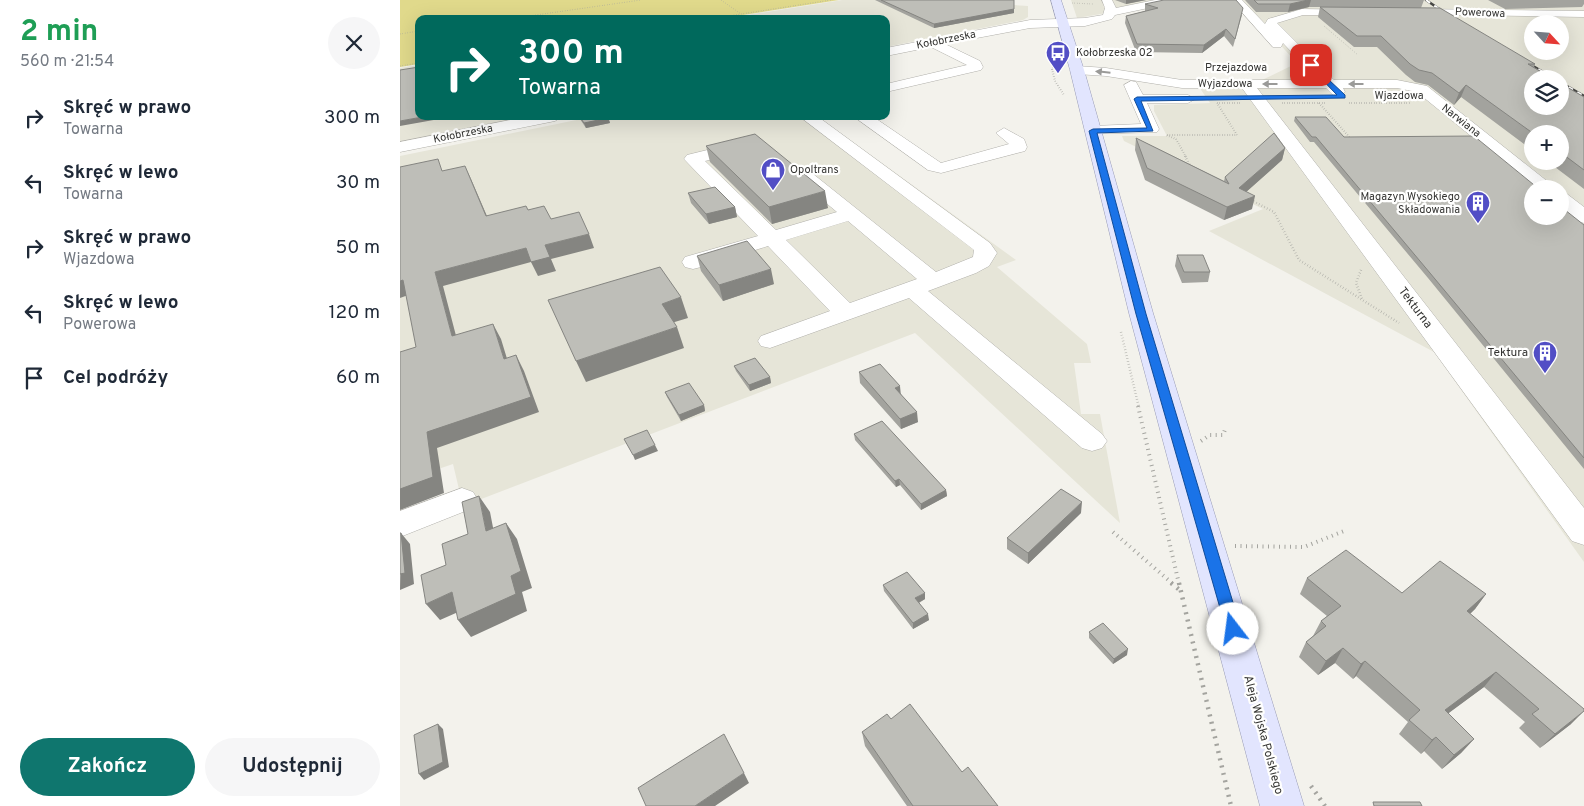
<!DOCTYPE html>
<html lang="pl">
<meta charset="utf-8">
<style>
body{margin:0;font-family:Overpass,sans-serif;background:#f6f6f7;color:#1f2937;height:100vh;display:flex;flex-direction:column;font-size:19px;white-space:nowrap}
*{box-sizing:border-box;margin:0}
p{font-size:16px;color:#747a83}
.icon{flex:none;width:28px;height:28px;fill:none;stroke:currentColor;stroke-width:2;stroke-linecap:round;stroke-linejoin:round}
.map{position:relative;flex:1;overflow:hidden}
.details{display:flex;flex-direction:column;background:#fff;width:400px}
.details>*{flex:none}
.banner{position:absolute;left:15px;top:15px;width:475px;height:105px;border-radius:10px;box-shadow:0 5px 20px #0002;background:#00695c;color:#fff;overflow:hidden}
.needle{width:32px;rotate:116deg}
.controls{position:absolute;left:1124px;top:15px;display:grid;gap:10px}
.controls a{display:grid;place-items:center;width:45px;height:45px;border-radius:50%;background:#fff;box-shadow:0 5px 20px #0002;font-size:25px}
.pin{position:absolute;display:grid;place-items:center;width:42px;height:42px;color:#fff;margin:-21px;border-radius:10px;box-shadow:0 2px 8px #0006}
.me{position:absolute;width:55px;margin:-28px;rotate:345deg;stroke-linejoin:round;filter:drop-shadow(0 0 4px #0008)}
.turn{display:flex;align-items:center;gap:18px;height:105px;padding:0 20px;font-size:22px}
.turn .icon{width:65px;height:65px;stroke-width:2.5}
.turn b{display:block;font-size:35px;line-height:42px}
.round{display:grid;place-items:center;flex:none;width:52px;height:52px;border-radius:26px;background:#f6f6f7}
.head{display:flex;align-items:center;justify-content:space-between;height:85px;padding:0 20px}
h1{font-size:30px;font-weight:700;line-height:38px;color:#1e9e55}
.cta{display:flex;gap:10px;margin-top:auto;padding:10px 20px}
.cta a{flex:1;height:58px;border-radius:30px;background:#0f766e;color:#fff;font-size:20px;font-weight:700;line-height:58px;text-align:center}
.cta a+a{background:#f6f6f7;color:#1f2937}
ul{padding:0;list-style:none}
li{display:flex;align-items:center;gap:15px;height:65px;padding:0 20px}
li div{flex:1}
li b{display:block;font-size:19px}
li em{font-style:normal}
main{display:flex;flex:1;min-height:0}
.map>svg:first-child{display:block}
</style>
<main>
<section class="details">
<div class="head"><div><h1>2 min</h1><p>560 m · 21:54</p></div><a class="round"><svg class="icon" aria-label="close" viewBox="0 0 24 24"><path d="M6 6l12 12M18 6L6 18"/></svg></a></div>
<ul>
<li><svg class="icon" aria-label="right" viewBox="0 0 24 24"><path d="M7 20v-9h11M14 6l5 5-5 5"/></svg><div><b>Skręć w prawo</b><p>Towarna</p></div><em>300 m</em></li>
<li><svg class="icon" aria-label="left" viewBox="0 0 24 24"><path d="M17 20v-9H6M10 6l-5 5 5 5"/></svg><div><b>Skręć w lewo</b><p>Towarna</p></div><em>30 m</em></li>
<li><svg class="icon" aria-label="right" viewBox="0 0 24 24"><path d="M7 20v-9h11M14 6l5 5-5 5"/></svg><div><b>Skręć w prawo</b><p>Wjazdowa</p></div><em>50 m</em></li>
<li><svg class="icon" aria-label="left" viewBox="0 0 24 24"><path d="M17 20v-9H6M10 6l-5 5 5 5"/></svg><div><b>Skręć w lewo</b><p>Powerowa</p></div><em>120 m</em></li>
<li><svg class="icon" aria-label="arrive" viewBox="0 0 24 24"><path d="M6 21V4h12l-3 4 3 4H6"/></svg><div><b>Cel podróży</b></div><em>60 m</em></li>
</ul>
<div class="cta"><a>Zakończ</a><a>Udostępnij</a></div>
</section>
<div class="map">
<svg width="1184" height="806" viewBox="0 0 1184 806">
<rect width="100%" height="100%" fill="#f3f2ec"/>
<!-- built -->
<path fill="#e6e5d8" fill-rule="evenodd" d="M442,0H609L614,5L628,6V17L623,20L486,47V19H322Z
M671,0H783L677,18Z
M839,0H1184V562L1034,352L809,231L863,209L724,141L722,136H767L754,111V105L810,103L795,81H860L897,63ZM1132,24H1160V51H1132ZM1132,79H1160V106H1132ZM1132,134H1160V161H1132ZM1132,189H1160V216H1132Z
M19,65V116H137L0,143V68Z
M196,116H417L616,260L597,267L687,344L691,363H674L681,414H700L720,523L515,333L63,506L53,464L0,482V156Z"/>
<!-- green -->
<path fill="#e0d98b" d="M0,0H439L318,19H19V64L0,67Z"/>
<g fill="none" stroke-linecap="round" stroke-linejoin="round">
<defs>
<path id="minor" d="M702,0H712L716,8L755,0H777L772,3L715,15L712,19L685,26L630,28L545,44L580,61L583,67L581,70L486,92V84L567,65L531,47L486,56V48L630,20L685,18L703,15L705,8Z
M831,0H842L865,24L868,19L902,9L960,10V14L956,15H903L877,23L934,80H997L1027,86L1157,189H1136L1017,92L997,88H943L945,92L938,96L933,95L926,88H857L1184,508V545L1172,541L842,88H782L706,76L677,74L670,70L677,66L706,68L782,80H918L883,43L881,47H873Z
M1009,9L1184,11V17L1005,14V10Z
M731,81L736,82L743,95H788L795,99L788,103H747L759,129L757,132L687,134L685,131L693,126L741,124L724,85Z
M130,116H163L155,121L0,152V142Z
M399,116H417L590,243L597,253L589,266L576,273L528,291L702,434L707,441L702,448L692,451L682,448L509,298L370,348L361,346L358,341L361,336L430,311L368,246L301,267L293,269L285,267L282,262L285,257L358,236L284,159L287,155L344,141L350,142L352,146L350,150L305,161L376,230L437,212L391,174L388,170L391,166H403L536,272L573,257L574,250ZM448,221L517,279L450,303L386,240Z
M453,116H472L541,163L609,144L596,133L604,128L624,139L627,147L625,151L541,173L528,170Z
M1160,192L1167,194L1184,207V223L1177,221L1160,207Z
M62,488L73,492L78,500L73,508L0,537V511Z"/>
<path id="major" d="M651,0H661L684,70L753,313L904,806H860L729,313L670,70Z"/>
</defs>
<!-- minor casing -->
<use href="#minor" stroke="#b1b0ab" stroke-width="1"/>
<!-- major casing -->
<use href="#major" stroke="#989bb6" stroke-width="1"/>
<!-- path-far4 -->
<path stroke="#a4a49f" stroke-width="1" stroke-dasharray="0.5 2" stroke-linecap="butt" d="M321,0L341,14
M672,3L693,4
M108,19L241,0
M309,19L431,0
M924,26L958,55
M0,34L19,31
M0,66L19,63
M652,70L655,57"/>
<!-- path-far3 -->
<path stroke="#a4a49f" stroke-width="2" stroke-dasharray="0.5 2" stroke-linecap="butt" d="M652,69L655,81L664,95
M817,103H840
M882,103H925
M919,103L952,140
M949,103H1010
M786,157L776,139L766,135H837L817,103"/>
<!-- path-far2 -->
<path stroke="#a4a49f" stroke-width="2.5" stroke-dasharray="0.5 2.5" stroke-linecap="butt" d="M785,156L791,168
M851,200L874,212L899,260L999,323
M961,270L956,283L962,299
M721,332L739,408"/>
<!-- path-far1 -->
<path stroke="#a4a49f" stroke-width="4" stroke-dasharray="1 4.5" stroke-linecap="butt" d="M738,406L779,584
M801,441L810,435H823L826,427
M713,532L773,584
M835,546L904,547L944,531"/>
<!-- path -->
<path stroke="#a4a49f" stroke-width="4.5" stroke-dasharray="2 5.5" stroke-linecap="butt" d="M771,583L781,591
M779,583L831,806
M911,786L925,806"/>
<!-- minor -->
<use href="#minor" fill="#fff" fill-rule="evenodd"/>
<!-- major -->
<use href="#major" fill="#e2e5fe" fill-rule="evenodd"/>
<defs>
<path id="rail" d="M1026,0L1048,15
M1121,59L1155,79
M1160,82L1184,96"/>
</defs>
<!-- rail casing -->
<use href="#rail" stroke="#474745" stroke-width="2.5"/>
<!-- rail -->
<use href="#rail" stroke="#fffffe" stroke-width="2" stroke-dasharray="5" stroke-linecap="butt"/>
</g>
<!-- wall -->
<path fill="#a3a39e" d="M475,0H614V13L534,28Z
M715,0H746L726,4Z
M845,0H1024L1021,8L1135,64L1134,67L1184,97V189L1147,161H1160V134H1132V150L1061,97L1054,105L1028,85L1015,82L1006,75L977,47H954L918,17L920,7H909L888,12H856Z
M1088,0H1184V4L1182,7L1105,9Z
M745,4L842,15L833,47L824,36L802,53L736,52L725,23L726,16L745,11Z
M178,116H226L209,120L210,123L186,128Z
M895,117L944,137L1184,225V469L1028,278L914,142H910L894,121Z
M736,138L824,181L825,177L885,148L882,160L846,192L852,209L824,220L745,180L735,150Z
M306,146L428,208L372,224L310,162Z
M288,193L335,207L337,217L309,224L291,203Z
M777,255L810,272L808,282L782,283L775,266Z
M297,256L374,284L323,301L301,271Z
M334,366L370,377L371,383L350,391L336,371Z
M459,372L501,394L518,422L501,429L460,383Z
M265,392L304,405L305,411L281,421L267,397Z
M454,434L546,490L547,496L521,510L500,485L496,487L455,440Z
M681,513L628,564L607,549V538Z
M907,578L1002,593L1086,594L1075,609L1070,614L1171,724L1140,748L1119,728L1125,722L1084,687L1048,713L1074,739L1061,753L1042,769L1024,751L1021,754L999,734L1008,722L956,676L953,679L935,663L918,675L899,657L906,642L913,636L921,621L927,616L900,594Z
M483,585L525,599L519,603L529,620L513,629L484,591Z
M689,632L727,655L713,664L689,638Z
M491,719L562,772L598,806H507L465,746L462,732Z"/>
<!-- shaded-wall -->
<path fill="#858581" d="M726,0H746L726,4Z
M908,0H911L909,7L888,12L890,4Z
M614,9V13L534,28V24Z
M826,29L824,36L802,53L804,45Z
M1066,85L1061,97L1054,105L1059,93Z
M28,116H56L0,126V121Z
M206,116H226L209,120L210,123L186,128L184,123Z
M885,148L882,160L836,201L839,188Z
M65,166L71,179L93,230L86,216Z
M425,191L428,208L372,224L369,207Z
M855,196L852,209L824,220L827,207Z
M335,207L337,217L309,224L306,214Z
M189,234L194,248L151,259L156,271L138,276L131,262L43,286L60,351L52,336L35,272L126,248L145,245Z
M371,269L374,284L323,301L319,285Z
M3,280L11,294L0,298V281Z
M281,297L288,318L268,324L262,304Z
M93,324L101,339L112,375L104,359Z
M277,327L284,348L186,382L176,361Z
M116,355L124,371L139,412L37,448L44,493L0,510V489L27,432Z
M370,377L371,383L350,391L349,385Z
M500,386L501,396L495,388Z
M304,405L305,411L281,421L279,415Z
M517,412L518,422L501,429L500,419Z
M255,445L258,451L235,460L233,455Z
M499,479L500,485L496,487L495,481Z
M546,490L547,496L521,510V504Z
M79,496L90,512L97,548L86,531Z
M682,502L681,513L628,564V553Z
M106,523L117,539L132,588L122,592L127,611L71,637L58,620L111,576Z
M1,533L10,544L14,584L0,590Z
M52,592L65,609L40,620L26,604Z
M525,593V599L516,604L515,598Z
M1086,594L1075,609L1057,626L1067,611Z
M528,614L529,620L513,629V623Z
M943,648L935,663L918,675L926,661Z
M728,649L727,655L713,664L714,659Z
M965,661L956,676L953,679L961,664Z
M1096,672L1084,687L1034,724L1045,710Z
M1184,711L1171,724L1140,748L1155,734Z
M38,724L43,729L49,767L24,780L19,774Z
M1036,737L1024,751L1021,754L1032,740Z
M1074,739L1061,753L1042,769L1054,755Z
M344,773L349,783L315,806H295Z"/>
<!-- building -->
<path fill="#bebeb8" stroke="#858581" d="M481,0H614V9L534,24Z
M764,0H836L843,8L835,39L826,29L804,45L737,44L726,16L758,8L745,4Z
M854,0H908L890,4H858Z
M920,7L1040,8L1135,64H1128L1153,79H1132V106H1160V83L1184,97V170L1160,152V134H1134L1066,85L1059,93L1032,73L1019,70L1010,64L981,36H957Z
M19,67V116H28L0,121V70Z
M179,116H207L208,118L184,123Z
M895,117H926L944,137L1074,136L1139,189H1132V216H1160V206L1184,225V458L1030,273L916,137H912Z
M874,133L885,148L839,188L855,196L827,207L747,168L736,138L829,184L825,177Z
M355,134L425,191L369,207L306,146Z
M38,159L42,171L65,166L86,216L126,206L128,210L144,206L151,219L179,212L189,234L145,245L150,257L131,262L126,248L35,272L52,336L93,324L104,359L116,355L131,397L27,432L33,477L0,489V352L16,347L3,280L0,281V167Z
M315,187L335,207L306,214L288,193Z
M347,241L371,269L319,285L297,256Z
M777,255H803L810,272H784Z
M260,267L281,297L262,304L277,327L176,361L148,300Z
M355,358L370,377L349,385L334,366Z
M480,364L500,386L495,388L517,412L500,419L459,372Z
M289,383L304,405L279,415L265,392Z
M482,421L546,490L521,504L499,479L495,481L454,434Z
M247,430L255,445L233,455L224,439Z
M661,489L682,502L628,553L607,538Z
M79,496L86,531L106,523L121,571L111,576L116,594L58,620L52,592L26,604L21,575L46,565L42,544L68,534L62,502Z
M0,533H1L5,573L0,574Z
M946,550L1002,593L1040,561L1086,594L1067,611L1184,709V711L1155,734L1132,714L1139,709L1096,672L1045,710L1074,739L1054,755L1036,737L1032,740L1009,720L1020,710L965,661L961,664L943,648L926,661L906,642L926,626L921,621L941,606L907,578Z
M507,572L525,593L515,598L528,614L513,623L483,585Z
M703,623L728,649L714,659L689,632Z
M510,704L562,772L568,767L598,806H513L462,732L487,714L491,719Z
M38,724L43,762L19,774L14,735Z
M324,734L344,773L295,806H246L238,788Z
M973,802H1020L1022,806H974Z"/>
<!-- one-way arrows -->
<defs><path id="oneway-solid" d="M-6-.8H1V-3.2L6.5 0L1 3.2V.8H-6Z" transform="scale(1.25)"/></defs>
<g fill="#9a9a98">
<use href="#oneway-solid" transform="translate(703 72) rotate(-174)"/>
<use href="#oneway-solid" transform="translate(870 84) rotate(180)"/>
<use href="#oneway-solid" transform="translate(956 84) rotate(-180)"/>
</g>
<!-- route -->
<path fill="#1a73e8" stroke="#114b97" d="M911,63L945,95V98L741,101L753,131L697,133L746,314L841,629L839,634L833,636L828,634L826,629L736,314L689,131L693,129L747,128L734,99L737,97L937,95L909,66Z"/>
<!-- icons -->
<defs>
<symbol id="bus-pin" viewBox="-11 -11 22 30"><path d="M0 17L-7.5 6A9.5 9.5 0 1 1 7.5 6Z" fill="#524ec5" stroke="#fffffe"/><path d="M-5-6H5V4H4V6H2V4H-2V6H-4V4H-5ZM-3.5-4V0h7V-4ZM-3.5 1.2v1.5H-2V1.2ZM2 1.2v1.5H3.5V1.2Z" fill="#fff"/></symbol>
<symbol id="shop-pin" viewBox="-11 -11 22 30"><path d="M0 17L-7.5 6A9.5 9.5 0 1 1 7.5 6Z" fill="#524ec5" stroke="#fffffe"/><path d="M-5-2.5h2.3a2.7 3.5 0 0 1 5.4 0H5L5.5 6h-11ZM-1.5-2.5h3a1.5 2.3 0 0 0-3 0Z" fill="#fff"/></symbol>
<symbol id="building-pin" viewBox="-11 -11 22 30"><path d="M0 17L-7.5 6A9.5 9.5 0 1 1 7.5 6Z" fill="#524ec5" stroke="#fffffe"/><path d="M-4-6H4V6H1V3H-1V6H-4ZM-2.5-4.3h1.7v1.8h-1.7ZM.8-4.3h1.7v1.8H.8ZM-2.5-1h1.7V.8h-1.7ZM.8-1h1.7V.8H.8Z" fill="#fff"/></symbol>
</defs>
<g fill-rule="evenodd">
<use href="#bus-pin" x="644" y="39" width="28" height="38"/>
<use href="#shop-pin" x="359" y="156" width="28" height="38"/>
<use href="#building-pin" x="1064" y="189" width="28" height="38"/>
<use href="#building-pin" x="1131" y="339" width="28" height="38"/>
</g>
<g text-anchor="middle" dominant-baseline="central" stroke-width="4.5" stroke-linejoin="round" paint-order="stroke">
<!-- far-street labels -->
<g font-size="11" fill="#343432" stroke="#fffffe">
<text transform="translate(1080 13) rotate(2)">Powerowa</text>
<text transform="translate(546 40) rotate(-11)">Kołobrzeska</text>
<text x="836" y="68">Przejazdowa</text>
<text x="825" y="84">Wyjazdowa</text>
<text x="999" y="96">Wjazdowa</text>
<text transform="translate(1061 121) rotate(38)">Narwiana</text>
<text transform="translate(63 134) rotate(-11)">Kołobrzeska</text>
</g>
<!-- far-poi labels -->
<g font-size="11" fill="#343432" stroke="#fffffe" text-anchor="start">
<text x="676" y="53">Kołobrzeska 02</text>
<text x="390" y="170">Opoltrans</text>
<text x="1060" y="197" text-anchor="end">Magazyn Wysokiego<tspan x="1060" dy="13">Składowania</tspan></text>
</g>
<!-- street labels -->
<g font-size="12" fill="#343432" stroke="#fffffe">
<text transform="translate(1015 308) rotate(53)">Tekturna</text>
<text transform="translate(863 735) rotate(75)">Aleja Wojska Polskiego</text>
</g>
<!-- poi labels -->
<g font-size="12" fill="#343432" stroke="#fffffe" text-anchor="end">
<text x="1128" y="353">Tektura</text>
</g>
</g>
</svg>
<div class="controls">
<a><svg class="needle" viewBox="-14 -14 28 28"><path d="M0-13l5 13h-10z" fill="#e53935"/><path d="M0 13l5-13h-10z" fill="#747a83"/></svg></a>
<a><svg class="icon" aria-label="layers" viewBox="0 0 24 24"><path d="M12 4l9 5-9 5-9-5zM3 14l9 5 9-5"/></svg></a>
<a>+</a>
<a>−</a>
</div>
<div class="pin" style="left:911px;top:65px;background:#d93025"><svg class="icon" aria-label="arrive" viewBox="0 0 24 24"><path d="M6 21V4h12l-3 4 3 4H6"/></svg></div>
<svg class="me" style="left:833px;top:629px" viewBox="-20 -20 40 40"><circle r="19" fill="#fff"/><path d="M0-13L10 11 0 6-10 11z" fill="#1a73e8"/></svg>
<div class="banner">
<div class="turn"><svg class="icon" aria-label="right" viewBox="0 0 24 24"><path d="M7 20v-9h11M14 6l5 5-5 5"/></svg><div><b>300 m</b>Towarna</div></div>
</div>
</div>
</main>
